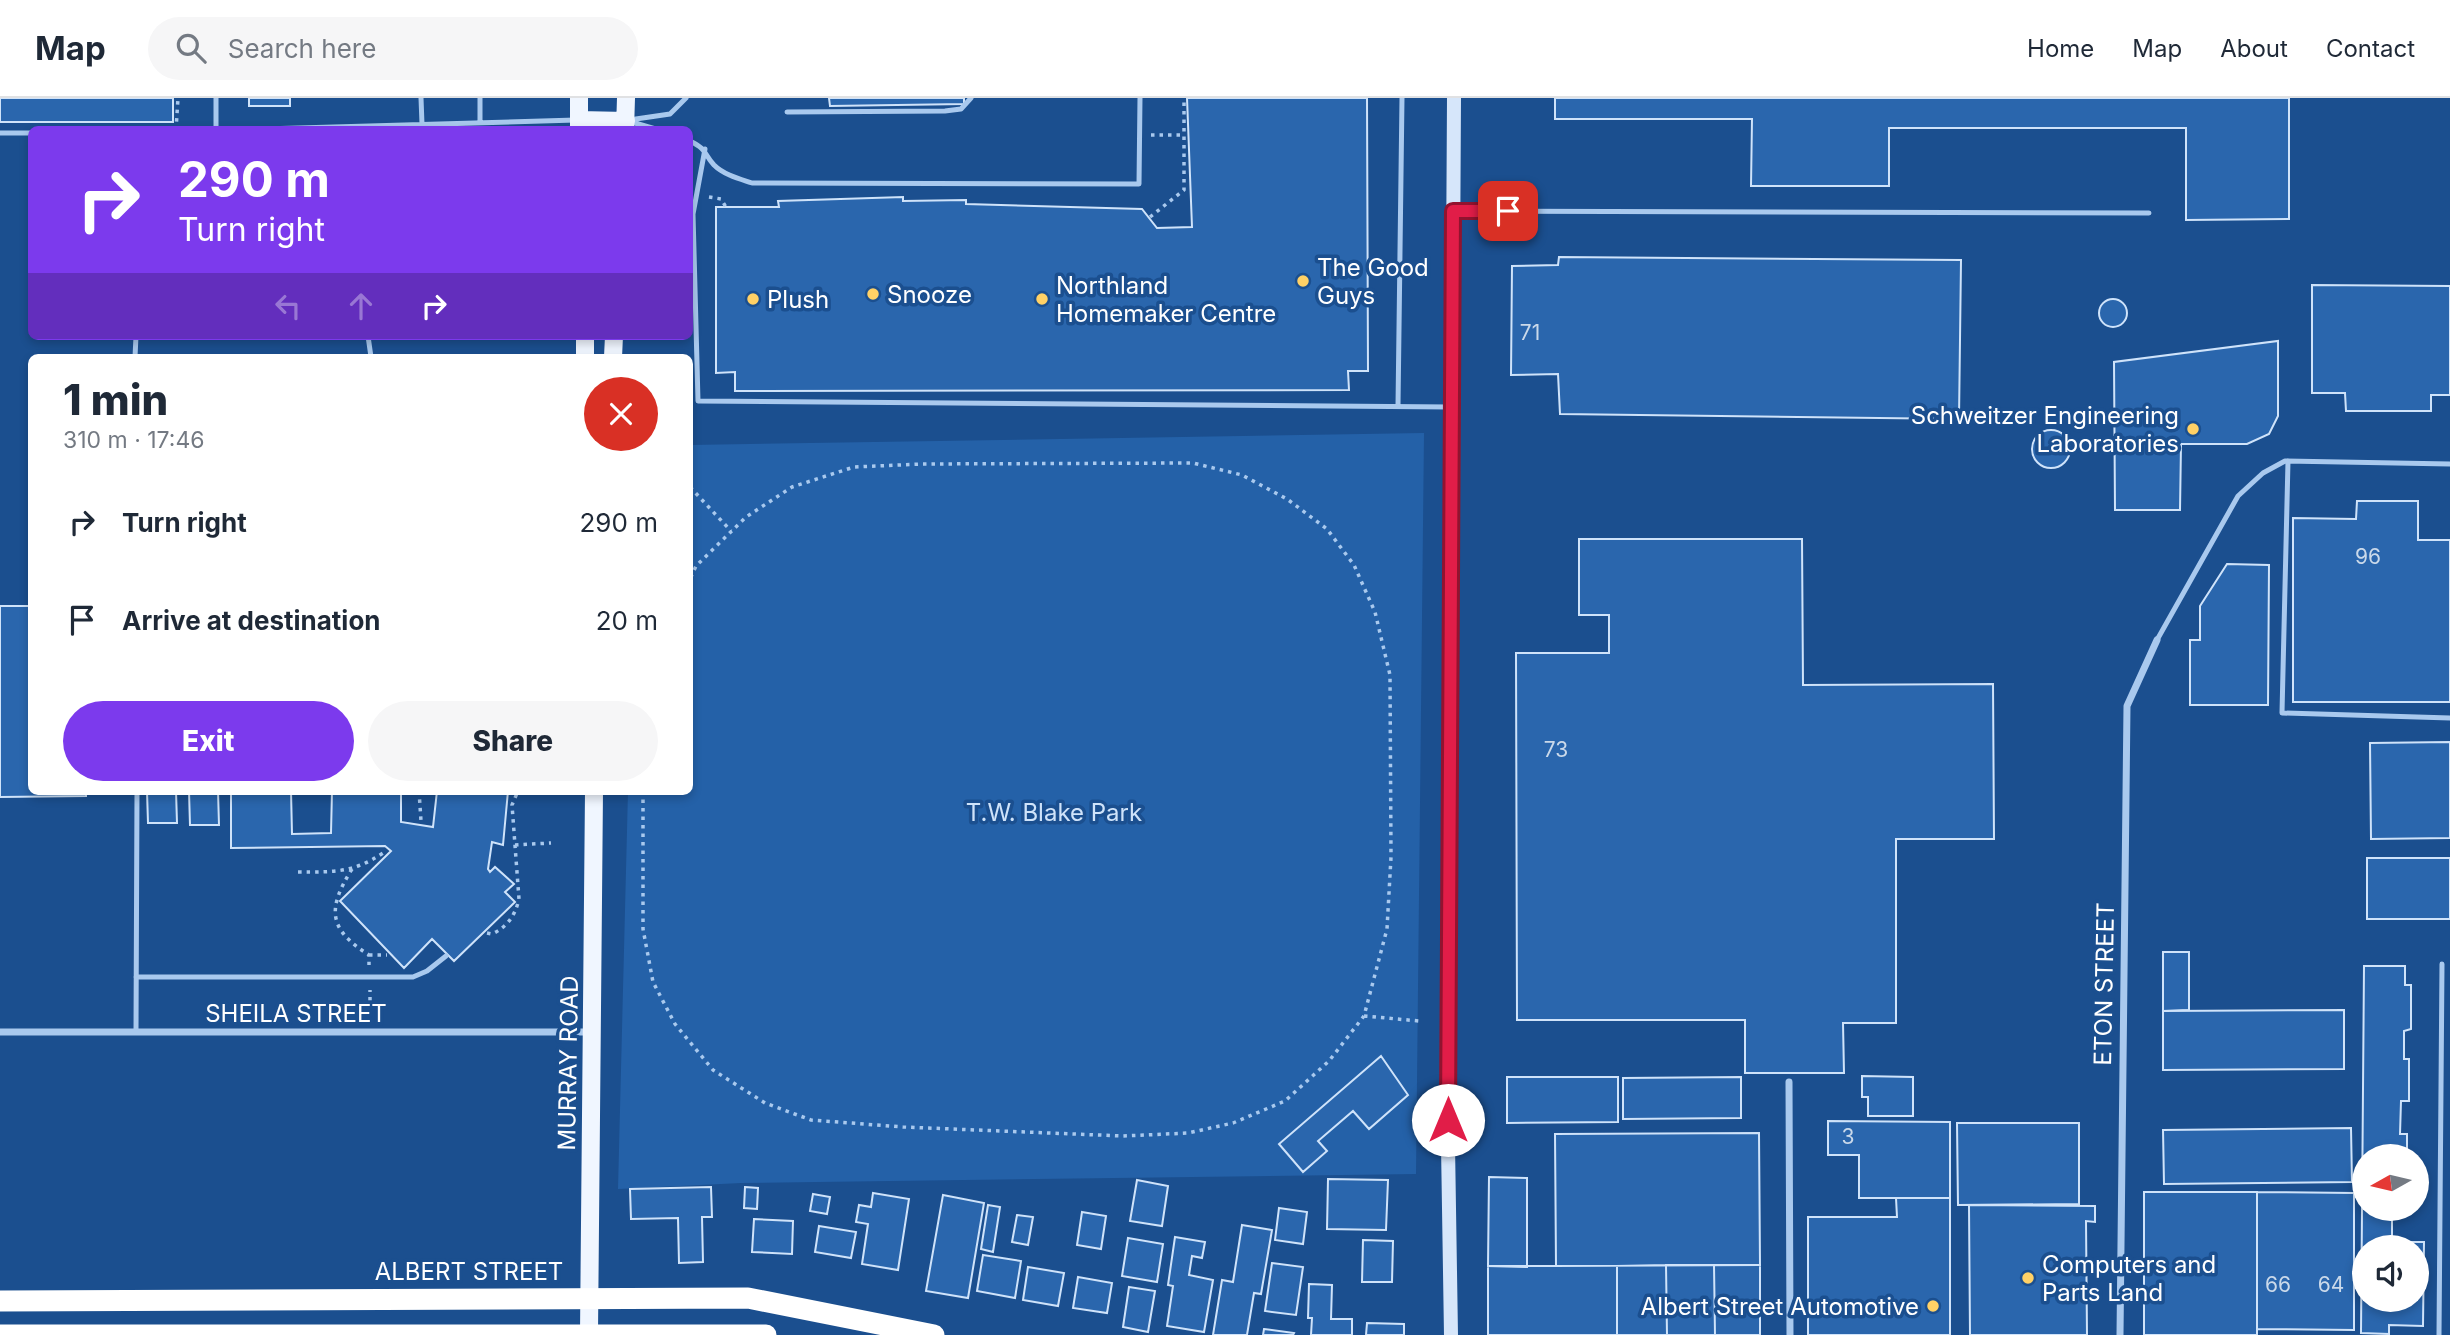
<!DOCTYPE html>
<meta charset="utf-8">
<style>
body{margin:0;font-family:Inter,sans-serif;background:#f6f6f7;color:#1f2937;height:100vh;display:flex;flex-direction:column;font-size:26px;white-space:nowrap}
*{box-sizing:border-box;margin:0}
p{font-size:23px;color:#747a83}
.icon{flex:none;width:38px;height:38px;fill:none;stroke:currentColor;stroke-width:2;stroke-linecap:round;stroke-linejoin:round}
.map{position:relative;flex:1;overflow:hidden}
.side{position:absolute;left:28px;top:256px;width:665px;height:441px;display:flex;flex-direction:column;background:#fff;border-radius:10px;box-shadow:0 4px 10px #0003}
.side>*{flex:none}
.hud{position:absolute;left:28px;top:28px;width:665px;height:214px;border-radius:10px;box-shadow:0 4px 10px #0003;background:#7c3aed;color:#fff;overflow:hidden}
.needle{width:46px;rotate:262deg}
.tools{position:absolute;left:2352px;top:1046px;display:grid;gap:14px}
.tools a{display:grid;place-items:center;width:77px;height:77px;border-radius:50%;background:#fff;box-shadow:0 4px 10px #0003;font-size:35px}
.pin{position:absolute;display:grid;place-items:center;width:60px;height:60px;color:#fff;margin:-30px;border-radius:14px;box-shadow:0 4px 10px #0006}
.me{position:absolute;width:77px;margin:-38px;rotate:0deg;stroke-linejoin:round;filter:drop-shadow(0 0 5px #0008)}
.turn{display:flex;align-items:center;gap:24px;height:147px;padding:0 35px;font-size:32px}
.turn .icon{width:91px;height:91px;stroke-width:2.5}
.turn b{display:block;font-size:49px;line-height:60px}
.lanes{display:flex;align-items:center;height:66px;padding:0 35px;background:#0003;justify-content:center;gap:35px;direction:ltr}
.lanes .off{opacity:.35}
.round{display:grid;place-items:center;flex:none;width:74px;height:74px;border-radius:37px;background:#f6f6f7}
.overview{display:flex;align-items:center;justify-content:space-between;height:119px;padding:0 35px}
h1{font-size:42px;font-weight:800;line-height:52px}
.cta{display:flex;gap:14px;margin-top:auto;padding:14px 35px}
.cta a{flex:1;height:80px;border-radius:42px;background:#7c3aed;color:#fff;font-size:28px;font-weight:800;line-height:80px;text-align:center}
.cta a+a{background:#f6f6f7;color:#1f2937}
ul{padding:0;list-style:none}
li{display:flex;align-items:center;gap:21px;height:98px;padding:0 35px}
li div{flex:1}
li b{display:block;font-size:26px}
li em{font-style:normal}
header{display:flex;align-items:center;gap:42px;box-sizing:border-box;height:98px;padding:0 35px;background:#fff;border-bottom:2px solid #e0e1e3}
header strong{font-size:33px}
nav{display:flex;gap:38px;margin-inline-start:auto;font-size:24px}
.search{width:490px;height:63px;background:#f6f6f7;display:flex;align-items:center;gap:18px;box-sizing:border-box;padding:0 24px;border-radius:38px;color:#747a83;font-size:26px}
.map>svg:first-child{display:block}
</style>
<header>
<strong>Map</strong>
<div class="search"><svg class="icon" aria-label="search" viewBox="0 0 24 24"><circle cx="10" cy="10" r="6"/><path d="M15 15l6 6"/></svg>Search here</div>
<nav><a>Home</a><a>Map</a><a>About</a><a>Contact</a></nav>
</header>
<div class="map">
<svg width="2450" height="1237" viewBox="0 0 2450 1237">
<rect width="100%" height="100%" fill="#1b4f8f"/>
<!-- green -->
<path fill="#2461a8" d="M1424,335L1416,1076L741,1085L618,1091L628,693H690V347Z"/>
<!-- building -->
<path fill="#2a66ad" stroke="#cfe3fa" stroke-width="2" fill-rule="evenodd" d="M0,0H173V24H0Z
M249,0H290V8H249Z
M829,0H964V6L830,8Z
M1187,0H1367L1368,273H1348L1349,292L735,293V274L716,275V109H779L778,103L903,99V103L966,102V106L1142,111L1157,130L1192,129Z
M1555,0H2289V121L2186,122V30H1889V88H1751L1752,21H1555Z
M1559,159L1961,162L1959,321L1560,316L1558,276L1511,277L1512,168L1558,167Z
M2312,187L2450,188V297H2431V313H2346L2345,295H2312Z
M2099 215a14 14 0 1 1 28 0a14 14 0 1 1-28 0Z
M2278,243V318L2269,336L2247,346H2181L2180,412H2115L2114,264Z
M2032 351a19 19 0 1 1 38 0a19 19 0 1 1-38 0Z
M2357,403H2418V442H2450V604H2293V420L2356,421Z
M1579,441H1802L1803,587L1993,586L1994,741H1896V925H1843L1844,975H1745V922H1517L1516,555H1609V517H1579Z
M2227,466L2269,467L2268,607H2190V542H2200V508Z
M0,508H32V693H86V698L0,699Z
M2450,644V740L2371,741L2370,645Z
M147,693H176L177,725H148Z
M189,693H218L219,727H190Z
M231,693H291L292,736L331,735L332,693H401V724L433,729L437,693H508L503,747L492,744L488,771L490,774L495,769L514,786L505,794L515,804L454,863L432,841L404,870L340,803L391,753L385,748L231,750Z
M2367,760H2450V821H2367Z
M2163,854H2189V912L2163,913Z
M2364,868H2405V887H2411V931L2404,933V961H2409V1003H2401L2400,1036H2407V1059H2364V1111H2407V1117L2392,1116V1144H2424L2423,1228L2389,1227V1236L2361,1235ZM2364,1150H2417V1202H2364Z
M2344,912V971L2163,972V913Z
M1381,958L1408,997L1369,1031L1353,1013L1318,1043L1327,1053L1303,1074L1279,1046Z
M1862,978L1913,979V1018H1868V999H1862Z
M1507,979H1618V1024L1507,1025Z
M1741,979V1020L1623,1021V980Z
M1828,1023L1950,1024V1100H1859V1057H1828Z
M1957,1025H2079V1106L1958,1107Z
M2351,1030L2352,1084L2164,1086L2163,1032Z
M1759,1035L1760,1167L1556,1168L1555,1036Z
M1489,1079L1527,1080V1169L1488,1168Z
M1328,1081L1388,1082L1386,1132L1327,1131Z
M1137,1082L1168,1088L1162,1128L1130,1123Z
M711,1089L712,1119H702L703,1164L679,1165L678,1120L631,1121L630,1091Z
M745,1089L758,1090L757,1111L744,1110Z
M2144,1094H2257V1237H2144Z
M2257,1094L2354,1095V1232L2257,1231Z
M873,1095L909,1101L898,1172L862,1166L868,1126L856,1124L859,1107L871,1109Z
M813,1096L830,1099L827,1116L810,1113Z
M943,1097L984,1105L968,1200L926,1193Z
M1896,1100H1950V1237H1808V1119H1897Z
M988,1107L1000,1109L993,1154L981,1151Z
M1969,1107L2095,1108V1124L2086,1123L2087,1237H1970Z
M1279,1110L1307,1114L1303,1146L1275,1142Z
M1082,1114L1106,1118L1101,1151L1077,1147Z
M1017,1117L1033,1119L1028,1147L1012,1144Z
M754,1121L793,1123L792,1156L752,1154Z
M1242,1127L1272,1132L1261,1196L1254,1195L1247,1237H1213L1222,1182L1233,1184Z
M819,1128L856,1134L851,1160L815,1154Z
M1175,1139L1205,1144L1202,1160L1192,1158L1189,1177L1213,1182L1204,1234L1167,1228L1173,1188L1168,1187Z
M1128,1140L1163,1146L1157,1184L1122,1178Z
M1363,1142L1393,1143L1392,1184H1362Z
M983,1157L1021,1163L1015,1200L977,1193Z
M1272,1165L1303,1169L1296,1217L1265,1213Z
M1666,1167L1667,1237H1617V1168Z
M1666,1167H1714L1715,1237H1667Z
M1714,1167H1760V1237H1715Z
M1488,1168H1617V1237H1488Z
M1028,1169L1064,1175L1058,1208L1023,1202Z
M1078,1179L1112,1185L1107,1215L1073,1210Z
M1309,1186L1332,1187L1331,1221H1352V1237H1311L1312,1220H1308Z
M1129,1189L1155,1193L1148,1234L1123,1229Z
M1367,1225L1404,1226V1237H1366Z
M1264,1231L1294,1235L1293,1237H1263Z"/>
<g fill="none" stroke-linecap="round" stroke-linejoin="round">
<!-- path -->
<path stroke="#a9c9ee" stroke-width="3.5" stroke-dasharray="3.5 5" stroke-linecap="butt" d="M176,32L178,0
M1151,37H1184
M709,99L721,101L726,109
M1150,119L1184,92V0
M690,389L731,433
M419,693L421,723
M643,693V831L653,884L675,926L713,972L765,1005L811,1022L903,1029L1123,1038L1188,1035L1233,1025L1285,1003L1329,963L1364,918L1387,831L1391,759L1390,577L1375,514L1354,467L1327,431L1287,401L1242,377L1193,365L921,366L854,369L792,389L746,419L696,468L690,481
M515,747L551,745
M352,771C327,811 328,831 369,857V867
M298,774C334,774 353,775 383,755
M487,835L492,836C507,829 515,818 519,801L512,707L518,693
M369,857H387
M370,911V892
M1364,918L1419,923"/>
<!-- lane -->
<path stroke="#a9c9ee" stroke-width="5" d="M421,0L422,26
M787,14L945,13L961,11L971,0
M629,22L670,16L686,0
M628,23L659,32
M480,25V0
M216,32V0
M226,32L576,22
M0,35H32
M690,43C708,52 703,55 714,67C724,77 740,81 752,85L1139,86L1140,0
M705,51L693,116L698,303L1450,309
M1456,113L2149,115
M368,238L371,259
M135,259L136,238
M1398,308L1402,0
M2288,363L2282,615L2450,620
M2157,542L2238,398L2263,375L2285,363L2450,366
M136,879H413L427,873L446,858
M136,934L137,693
M2439,1237L2442,866"/>
<!-- street -->
<path stroke="#a9c9ee" stroke-width="7" d="M0,934H592
M1789,984L1790,1237
M2120,1237L2127,608L2157,542"/>
<!-- secondary -->
<path stroke="#d6e6fa" stroke-width="14" d="M1451,1237L1448,1047L1454,0"/>
<!-- primary -->
<path stroke="#f0f6ff" stroke-width="18" d="M579,0V31
M579,22L626,23
M625,32L626,0
M585,238V259
M613,259L614,238
M589,1235L594,693"/>
<!-- highway -->
<path stroke="#fff" stroke-width="21" d="M0,1203L748,1200L934,1237
M0,1237H766"/>
</g>
<g fill="none" stroke-linecap="round" stroke-linejoin="round">
<defs>
<path id="route" d="M1448,1022L1453,113H1508"/>
</defs>
<!-- route casing -->
<use href="#route" stroke="#92132f" stroke-width="18"/>
<!-- route -->
<use href="#route" stroke="#e11d48" stroke-width="12"/>
</g>
<!-- markers -->
<g fill="#ffd166" stroke="#1b4f8f" stroke-width="2.5">
<circle cx="1303" cy="183" r="7"/>
<circle cx="873" cy="196" r="7"/>
<circle cx="753" cy="201" r="7"/>
<circle cx="1042" cy="201" r="7"/>
<circle cx="2193" cy="331" r="7"/>
<circle cx="2028" cy="1180" r="7"/>
<circle cx="1933" cy="1208" r="7"/>
</g>
<g text-anchor="middle" dominant-baseline="central" stroke-width="7" stroke-linejoin="round" paint-order="stroke">
<!-- number labels -->
<g font-size="21" fill="#cad9ea">
<text x="1530" y="234">71</text>
<text x="2368" y="458">96</text>
<text x="1556" y="651">73</text>
<text x="1848" y="1038">3</text>
<text x="2278" y="1186">66</text>
<text x="2331" y="1186">64</text>
</g>
<!-- poi labels -->
<g font-size="24" fill="#fff" stroke="#1b4f8f" text-anchor="start">
<text x="1317" y="169">The Good<tspan x="1317" dy="28">Guys</tspan></text>
<text x="1056" y="187">Northland<tspan x="1056" dy="28">Homemaker Centre</tspan></text>
<text x="887" y="196">Snooze</text>
<text x="767" y="201">Plush</text>
<text x="2179" y="317" text-anchor="end">Schweitzer Engineering<tspan x="2179" dy="28">Laboratories</tspan></text>
<text x="2042" y="1166">Computers and<tspan x="2042" dy="28">Parts Land</tspan></text>
<text x="1919" y="1208" text-anchor="end">Albert Street Automotive</text>
</g>
<!-- park labels -->
<g font-size="24" fill="#cfe3fa" stroke="#1b4f8f">
<text x="1054" y="714">T.W. Blake Park</text>
</g>
<!-- street labels -->
<g font-size="24" fill="#fff" stroke="#1b4f8f">
<text transform="translate(2104 886) rotate(-89)">ETON STREET</text>
<text x="296" y="915">SHEILA STREET</text>
<text transform="translate(568 965) rotate(-89)">MURRAY ROAD</text>
<text x="469" y="1173">ALBERT STREET</text>
</g>
</g>
</svg>
<div class="tools">
<a><svg class="needle" viewBox="-14 -14 28 28"><path d="M0-13l5 13h-10z" fill="#e53935"/><path d="M0 13l5-13h-10z" fill="#747a83"/></svg></a>
<a><svg class="icon" aria-label="sound" viewBox="0 0 24 24"><path d="M4 9h4l5-4v14l-5-4H4zM17 9q2 3 0 6"/></svg></a>
</div>
<div class="pin" style="left:1508px;top:113px;background:#d93025"><svg class="icon" aria-label="arrive" viewBox="0 0 24 24"><path d="M6 21V4h12l-3 4 3 4H6"/></svg></div>
<svg class="me" style="left:1448px;top:1022px" viewBox="-20 -20 40 40"><circle r="19" fill="#fff"/><path d="M0-13L10 11 0 6-10 11z" fill="#e11d48"/></svg>
<div class="hud">
<div class="turn"><svg class="icon" aria-label="right" viewBox="0 0 24 24"><path d="M7 20v-9h11M14 6l5 5-5 5"/></svg><div><b>290 m</b>Turn right</div></div>
<div class="lanes"><svg class="icon off" aria-label="left" viewBox="0 0 24 24"><path d="M17 20v-9H6M10 6l-5 5 5 5"/></svg><svg class="icon off" aria-label="ahead" viewBox="0 0 24 24"><path d="M12 20V5M6 11l6-6 6 6"/></svg><svg class="icon" aria-label="right" viewBox="0 0 24 24"><path d="M7 20v-9h11M14 6l5 5-5 5"/></svg></div>
</div>
<section class="side">
<div class="overview"><div><h1>1 min</h1><p>310 m · 17:46</p></div><a class="round" style="background:#d93025;color:#fff"><svg class="icon" aria-label="close" viewBox="0 0 24 24"><path d="M6 6l12 12M18 6L6 18"/></svg></a></div>
<ul>
<li><svg class="icon" aria-label="right" viewBox="0 0 24 24"><path d="M7 20v-9h11M14 6l5 5-5 5"/></svg><div><b>Turn right</b></div><em>290 m</em></li>
<li><svg class="icon" aria-label="arrive" viewBox="0 0 24 24"><path d="M6 21V4h12l-3 4 3 4H6"/></svg><div><b>Arrive at destination</b></div><em>20 m</em></li>
</ul>
<div class="cta"><a>Exit</a><a>Share</a></div>
</section>
</div>
